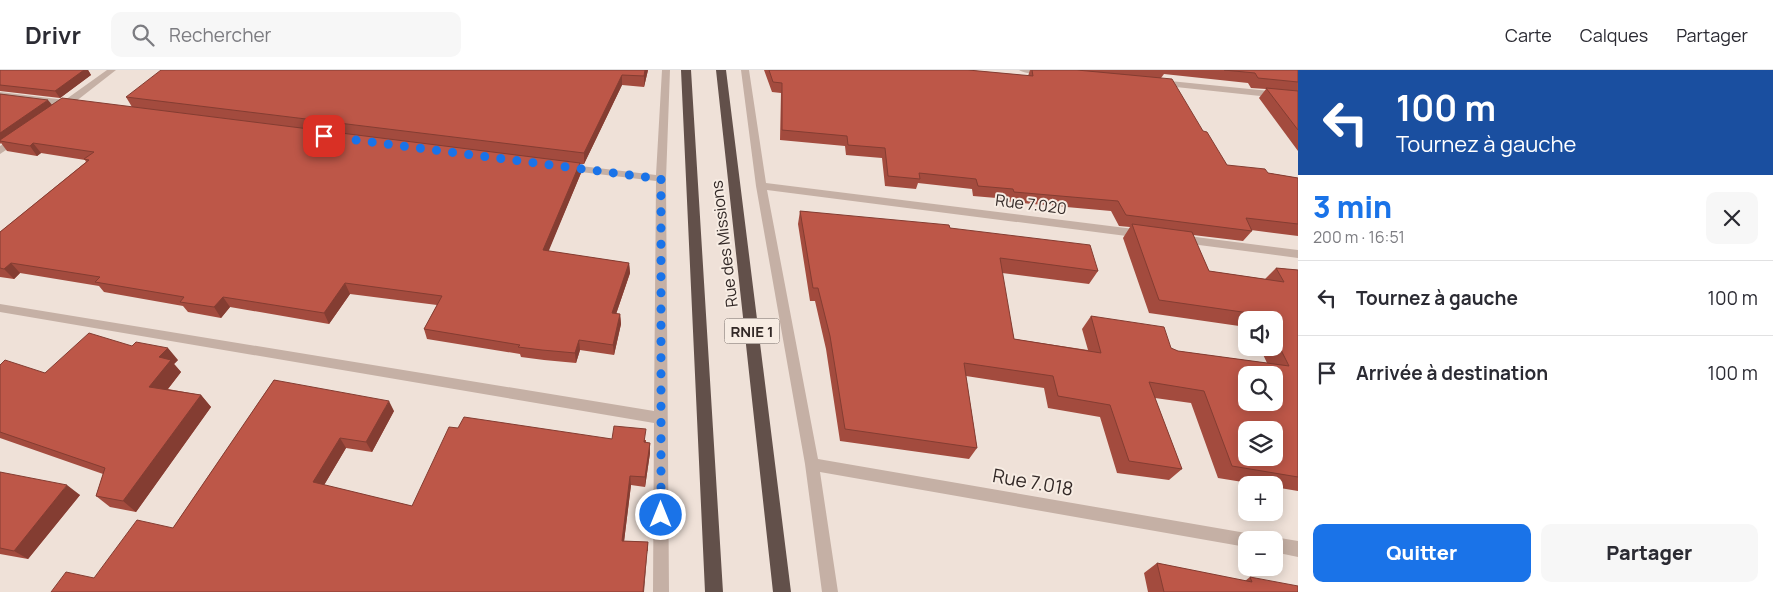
<!DOCTYPE html>
<html lang="fr">
<meta charset="utf-8">
<style>
body{margin:0;font-family:Manrope,sans-serif;background:#f7f7f7;color:#2b2b33;height:100vh;display:flex;flex-direction:column;font-size:19px;white-space:nowrap}
*{box-sizing:border-box;margin:0}
p{font-size:16px;color:#7c7c81}
.icon{flex:none;width:28px;height:28px;fill:none;stroke:currentColor;stroke-width:2;stroke-linecap:round;stroke-linejoin:round}
.map{position:relative;flex:1;overflow:hidden}
.drawer{display:flex;flex-direction:column;background:#fff;width:475px}
.drawer>*{flex:none}
.banner{background:#1a4fa0;color:#fff;overflow:hidden}
.buttons{position:absolute;left:1238px;top:241px;display:grid;gap:10px}
.buttons a{display:grid;place-items:center;width:45px;height:45px;border-radius:10px;background:#fff;box-shadow:0 2px 12px #0003;font-size:25px}
.pin{position:absolute;display:grid;place-items:center;width:42px;height:42px;color:#fff;margin:-21px;border-radius:10px;box-shadow:0 2px 8px #0006}
.me{position:absolute;width:55px;margin:-28px;rotate:0deg;stroke-linejoin:round;filter:drop-shadow(0 0 4px #0008)}
.turn{display:flex;align-items:center;gap:18px;height:105px;padding:0 15px;font-size:22px}
.turn .icon{width:65px;height:65px;stroke-width:2.5}
.turn b{display:block;font-size:35px;line-height:42px}
.round{display:grid;place-items:center;flex:none;width:52px;height:52px;border-radius:10px;background:#f7f7f7}
.overview{display:flex;align-items:center;justify-content:space-between;height:85px;padding:0 15px}
h1{font-size:30px;font-weight:800;line-height:38px;color:#1a73e8}
.primary-button{display:flex;gap:10px;margin-top:auto;padding:10px 15px}
.primary-button a{flex:1;height:58px;border-radius:10px;background:#1a73e8;color:#fff;font-size:20px;font-weight:800;line-height:58px;text-align:center}
.primary-button a+a{background:#f7f7f7;color:#2b2b33}
ul{padding:0;list-style:none}
li{display:flex;align-items:center;gap:15px;height:75px;padding:0 15px;border-top:1px solid #e1e1e2}
li div{flex:1}
li b{display:block;font-size:19px}
li em{font-style:normal}
header{display:flex;align-items:center;gap:30px;box-sizing:border-box;height:70px;padding:0 25px;background:#fff;border-bottom:1px solid #e1e1e2}
header strong{font-size:24px}
nav{display:flex;gap:28px;margin-inline-start:auto;font-size:18px}
.search{width:350px;height:45px;background:#f7f7f7;display:flex;align-items:center;gap:12px;box-sizing:border-box;padding:0 18px;border-radius:10px;color:#7c7c81;font-size:19px}
main{display:flex;flex:1;min-height:0}
.map>svg:first-child{display:block}
</style>
<header>
<strong>Drivr</strong>
<div class="search"><svg class="icon" aria-label="search" viewBox="0 0 24 24"><circle cx="10" cy="10" r="6"/><path d="M15 15l6 6"/></svg>Rechercher</div>
<nav><a>Carte</a><a>Calques</a><a>Partager</a></nav>
</header>
<main>
<div class="map">
<svg width="1298" height="522" viewBox="0 0 1298 522">
<rect width="100%" height="100%" fill="#efe1d8"/>
<g fill="none" stroke-linecap="round" stroke-linejoin="round">
<!-- minor -->
<path fill="#c5b0a5" fill-rule="evenodd" d="M107,0H116L75,32L78,34L76,36L60,38L59,35L0,28V22L65,30Z
M662,0H670L666,109L669,522H653L654,353L0,242V234L654,341L656,111L564,100L559,97L564,94L656,105Z
M741,0H749L766,113L1142,160L1148,164L1142,168L767,120L818,389L1246,463L1252,465L1254,470H1246V477L820,402L838,522H822L805,394L756,116Z
M1019,0H1048L1050,2C1043,6 1026,4 1019,0Z
M1160,10L1298,24V30L1157,15V11Z
M18,65L23,68L21,70L0,84V76Z
M1180,165L1298,180V188L1176,172L1174,169L1176,166Z
M1274,467L1298,471V487L1274,482V470H1268Z"/>
<!-- trunk -->
<path fill="#62504a" fill-rule="evenodd" d="M681,0H691L723,522H705Z
M716,0H726L791,522H773Z"/>
</g>
<!-- wall -->
<path fill="#a34b3e" d="M0,0H88L91,5L60,28L0,21Z
M648,0L644,17L622,15L584,94H580L581,103L548,181L629,193L630,203L616,244H620L621,254L614,285L580,280L576,293L544,290L521,287L520,284L427,269L424,259L437,235L350,224L329,254L230,237L221,248L188,242L183,236L104,222L99,216L20,203L14,209L0,207V162L86,92L85,90L41,83L37,86L7,81L1,73L0,74V24L52,35L132,37L126,27Z
M764,0H968L1028,6L1030,0H1298V81L1259,28L1266,19L1251,18L1248,13L1164,4L1161,8L1203,61L1227,95L1268,103L1298,108V166L1251,160L1252,161L1243,171L1193,165L1209,201L1265,209L1276,198L1298,200V421L1274,417V415H1261L1218,408L1191,333L1155,328L1182,399L1169,410L1117,403L1100,347L1048,338L1044,318L966,306L977,378L969,389L840,371L826,279L815,231H810L798,154L800,141L950,158L1098,201L1089,214L1002,203L1014,269L1088,280L1082,259L1091,246L1178,281L1267,293L1260,278H1274V250H1246V257L1149,243L1123,168L1130,157L1119,156L1111,141L1009,132L1008,129L973,126L972,119L918,113L916,119L885,116L882,88L846,85L845,76L780,70L781,23L772,22Z
M178,290L174,294L181,302L168,319L201,325L211,337L136,442L110,437L96,426L103,404L0,368V295L45,303Z
M274,310L394,341L372,382L346,378L324,415L412,436L458,358L612,369L646,370V373H650V383L645,417L631,415L624,471L648,472V481L94,508L173,458Z
M0,402L80,425L28,489L0,484Z
M1157,493L1245,511L1250,507L1298,522H1148L1144,503Z"/>
<!-- shaded-wall -->
<path fill="#843d32" d="M84,0H88L91,5L60,28L55,21Z
M645,0H648L644,17V6Z
M622,5V15L584,94V83Z
M48,30L53,36L0,71V63Z
M33,73L41,83L37,86L30,76Z
M580,93L581,103L545,190L543,180Z
M11,193L20,203L14,209L4,199Z
M629,193L630,203L613,253L612,243Z
M345,213L350,224L329,254L324,243Z
M223,227L230,237L221,248L214,237Z
M620,244L621,254L614,285L613,275Z
M579,270L580,280L576,293L575,283Z
M168,278L178,290L174,294L181,302L160,329L149,317L159,287Z
M201,325L211,337L136,442L123,431Z
M389,331L394,341L372,382L366,372Z
M340,368L346,378L320,422L313,412Z
M650,373V383L645,417V407Z
M630,406L631,415L623,480L622,471Z
M67,415L80,425L28,489L14,481Z
M648,472L644,522H643Z"/>
<!-- building -->
<path fill="#bd5748" stroke="#843d32" fill-rule="evenodd" d="M0,0H84L55,21L0,15Z
M161,0H645L644,6L622,5L584,83L126,27Z
M769,0H968L1033,6L1032,0H1077L1172,9L1203,61L1207,62L1227,95L1265,99L1268,103L1298,108V154L1246,148L1252,161L1126,145L1118,131L1014,122L1013,119L978,116L976,109L919,103L920,109L888,106L885,78L848,75L847,66L782,60V13L773,12Z
M1224,0H1298V12L1258,8L1255,3Z
M1266,18L1298,21V60Z
M0,24L48,30L0,63Z
M62,28L580,93L543,180L629,193L612,243L620,244L613,275L579,270L575,283L542,280L518,277L520,275L424,259L442,226L345,213L324,243L223,227L214,237L180,232L184,227L95,212L100,207L11,193L4,199L0,198V162L89,90L84,89L94,82L33,73L30,76L0,71V70Z
M800,141L949,155L950,158L1090,175L1098,201L1000,188L1014,269L1101,283L1091,246L1164,257L1171,278L1178,281L1289,296L1274,266V250H1266L1263,245L1159,230L1132,154L1192,162L1209,201L1284,212L1276,198L1298,200V407L1232,396L1204,321L1149,312L1182,399L1129,391L1110,335L1058,326L1053,306L964,293L977,378L845,359L830,266L818,218H813ZM1246,305H1274V332H1246ZM1246,360H1274V388H1246Z
M89,263L132,276L136,272L168,278L159,287L171,290L149,317L201,325L123,431L96,426L105,398L0,362V295L5,290L45,303Z
M274,310L389,331L366,372L340,368L313,412L412,436L449,357L458,358L464,347L612,369L614,356L646,359L644,372L650,373L645,407L630,406L622,471L648,472L643,522H51L66,502L94,508L137,450L173,458Z
M0,402L67,415L14,481L0,478Z
M1157,493L1252,512L1250,507L1298,516V522H1164Z"/>
<g fill="none" stroke-linecap="round" stroke-linejoin="round">
<!-- route -->
<path stroke="#1a73e8" stroke-width="9" stroke-dasharray="0 16.2" d="M324,66L661,109V445"/>
</g>
<g text-anchor="middle" dominant-baseline="central" stroke-width="4" stroke-linejoin="round" paint-order="stroke">
<!-- shield labels -->
<rect fill="#f7ece3" stroke="#6d635f" stroke-width="1" x="724.5" y="248.5" width="55" height="25" rx="4"/>
<g font-size="15" font-weight="bold" fill="#322826">
<text x="752" y="261">RNIE 1</text>
</g>
<!-- street labels -->
<g font-size="16" fill="#322826" stroke="#f7ece3">
<text transform="translate(1031 134) rotate(7)">Rue 7.020</text>
<text transform="translate(724 174) rotate(-97)">Rue des Missions</text>
</g>
<!-- near-street labels -->
<g font-size="19" fill="#322826" stroke="#f7ece3">
<text transform="translate(1033 412) rotate(10)">Rue 7.018</text>
</g>
</g>
</svg>
<div class="buttons">
<a><svg class="icon" aria-label="sound" viewBox="0 0 24 24"><path d="M4 9h4l5-4v14l-5-4H4zM17 9q2 3 0 6"/></svg></a>
<a><svg class="icon" aria-label="search" viewBox="0 0 24 24"><circle cx="10" cy="10" r="6"/><path d="M15 15l6 6"/></svg></a>
<a><svg class="icon" aria-label="layers" viewBox="0 0 24 24"><path d="M12 4l9 5-9 5-9-5zM3 14l9 5 9-5"/></svg></a>
<a>+</a>
<a>−</a>
</div>
<div class="pin" style="left:324px;top:66px;background:#d93025"><svg class="icon" aria-label="arrive" viewBox="0 0 24 24"><path d="M6 21V4h12l-3 4 3 4H6"/></svg></div>
<svg class="me" style="left:661px;top:445px" viewBox="-20 -20 40 40"><circle r="17" fill="#1a73e8" stroke="#fff" stroke-width="3"/><path d="M0-11L8 9 0 5-8 9z" fill="#fff"/></svg>
</div>
<section class="drawer">
<div class="banner">
<div class="turn"><svg class="icon" aria-label="left" viewBox="0 0 24 24"><path d="M17 20v-9H6M10 6l-5 5 5 5"/></svg><div><b>100 m</b>Tournez à gauche</div></div>
</div>
<div class="overview"><div><h1>3 min</h1><p>200 m · 16:51</p></div><a class="round"><svg class="icon" aria-label="close" viewBox="0 0 24 24"><path d="M6 6l12 12M18 6L6 18"/></svg></a></div>
<ul>
<li><svg class="icon" aria-label="left" viewBox="0 0 24 24"><path d="M17 20v-9H6M10 6l-5 5 5 5"/></svg><div><b>Tournez à gauche</b></div><em>100 m</em></li>
<li><svg class="icon" aria-label="arrive" viewBox="0 0 24 24"><path d="M6 21V4h12l-3 4 3 4H6"/></svg><div><b>Arrivée à destination</b></div><em>100 m</em></li>
</ul>
<div class="primary-button"><a>Quitter</a><a>Partager</a></div>
</section>
</main>
